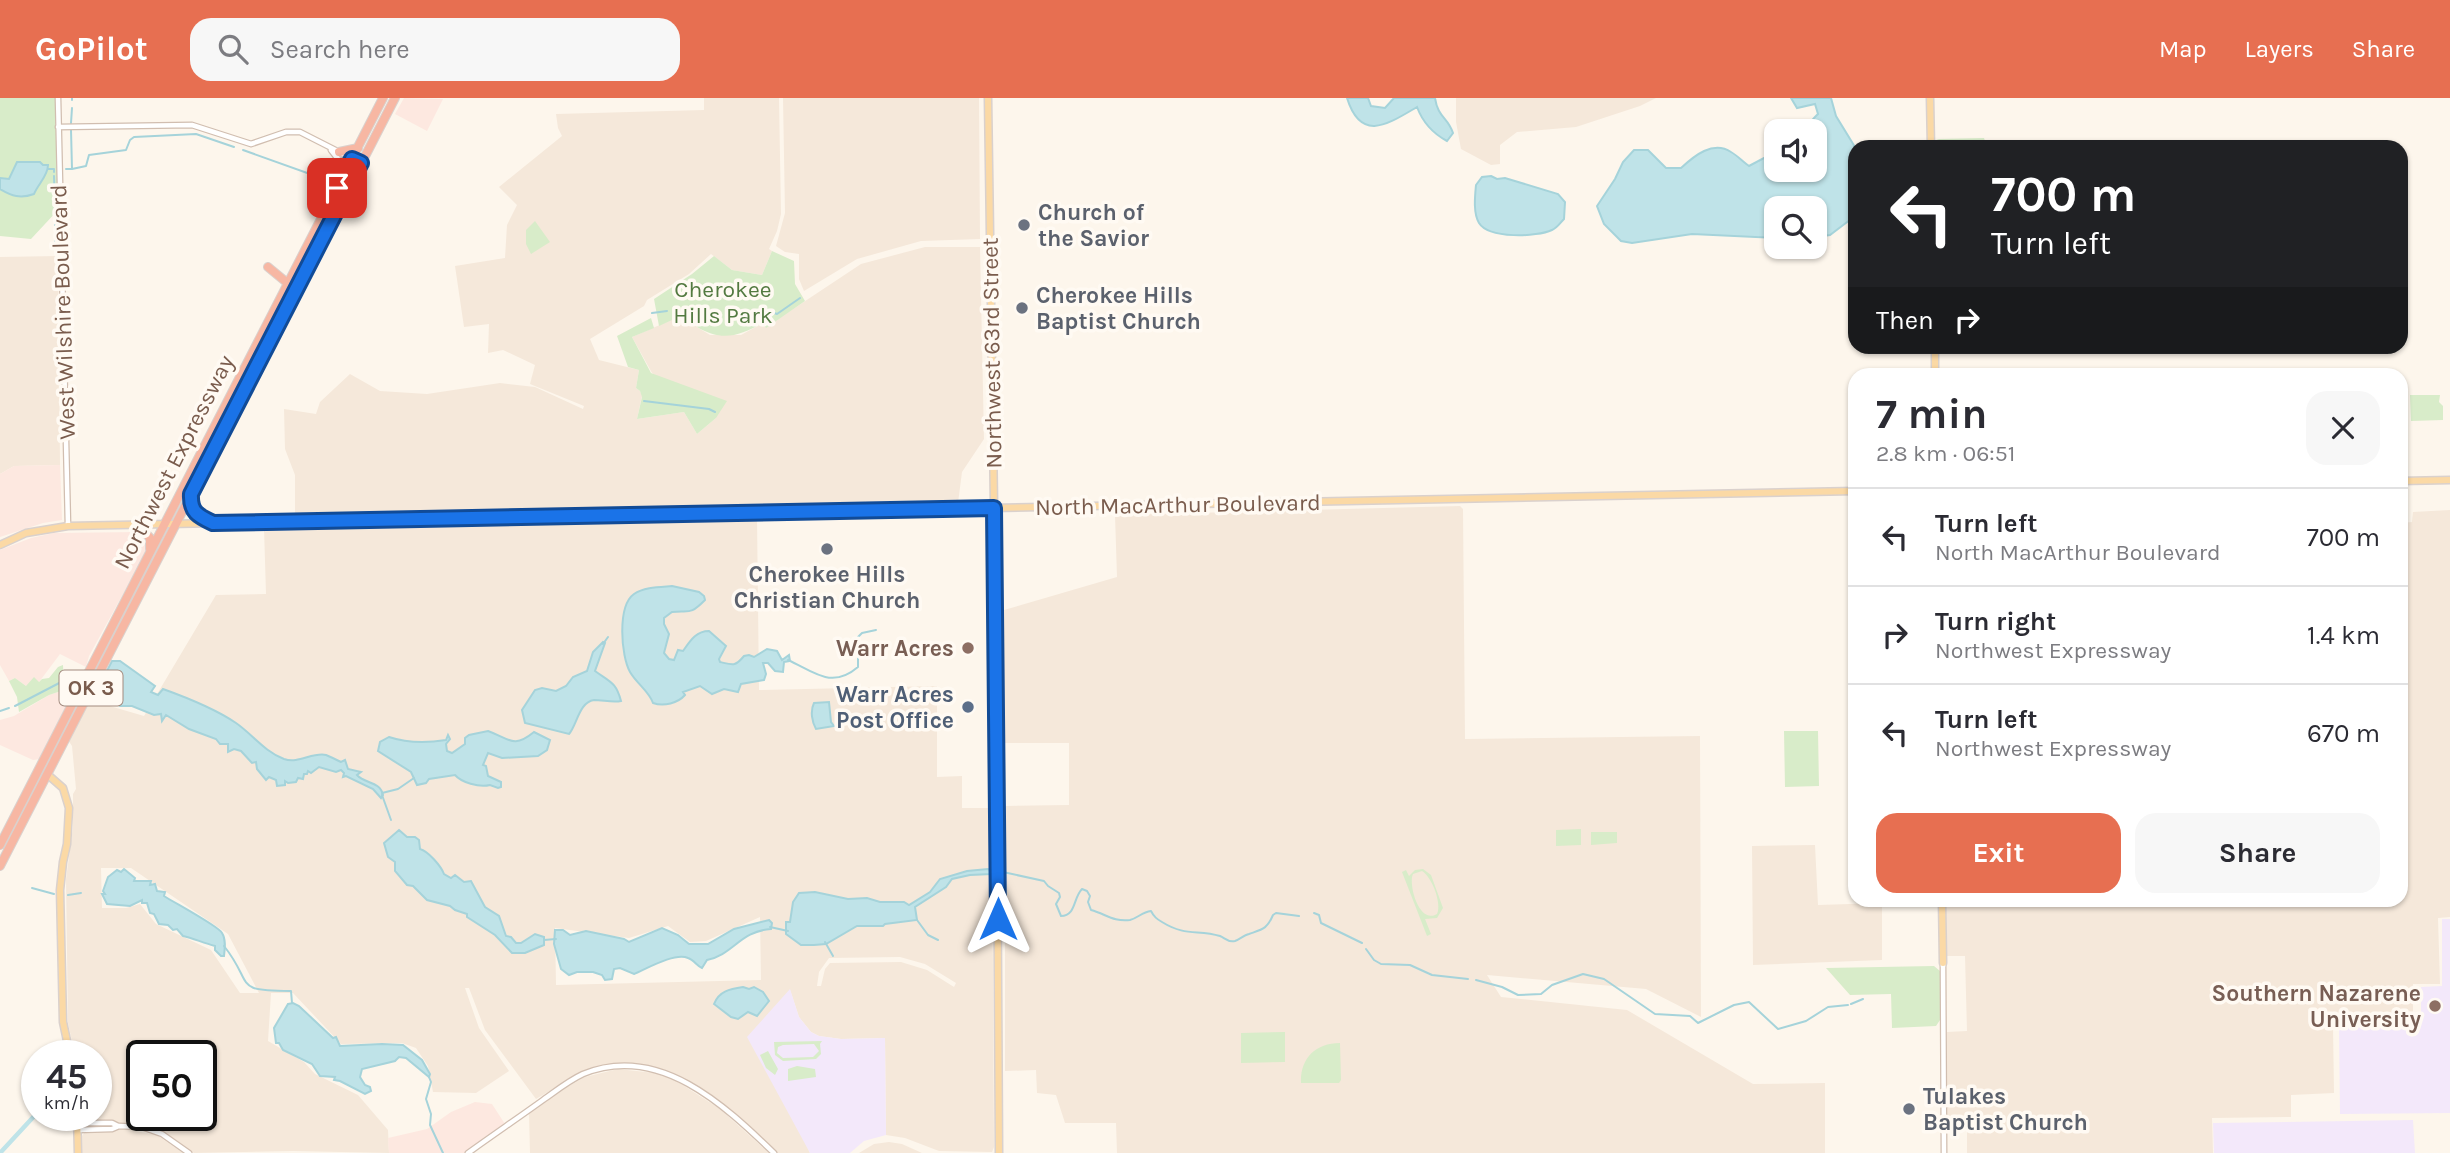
<!DOCTYPE html>
<meta charset="utf-8">
<style>
body{margin:0;font-family:Karla,sans-serif;background:#f7f7f7;color:#2b2b33;height:100vh;display:flex;flex-direction:column;font-size:26px;white-space:nowrap}
*{box-sizing:border-box;margin:0}
p{font-size:23px;color:#7c7c81}
.icon{flex:none;width:38px;height:38px;fill:none;stroke:currentColor;stroke-width:2;stroke-linecap:round;stroke-linejoin:round}
.map{position:relative;flex:1;overflow:hidden}
.panel{position:absolute;left:1848px;top:270px;width:560px;height:539px;display:flex;flex-direction:column;background:#fff;border-radius:21px;box-shadow:0 2px 5px #0004}
.panel>*{flex:none}
.top-card{position:absolute;left:1848px;top:42px;width:560px;height:214px;border-radius:21px;box-shadow:0 2px 5px #0004;background:#202124;color:#fff;overflow:hidden}
.controls{position:absolute;left:1764px;top:21px;display:grid;gap:14px}
.controls a{display:grid;place-items:center;width:63px;height:63px;border-radius:14px;background:#fff;box-shadow:0 2px 5px #0004;font-size:35px}
.speed{position:absolute;left:21px;top:942px;display:flex;gap:14px;font-size:35px;font-weight:700;text-align:center}
.speed>*{display:grid;place-content:center;width:91px;height:91px;border-radius:50%;background:#fff;box-shadow:0 2px 5px #0004;line-height:1}
.speed small{font-size:18px;font-weight:400}
.speed .limit{border:4px solid #111;border-radius:10px;background:#fff;color:#111}
.pin{position:absolute;display:grid;place-items:center;width:60px;height:60px;color:#fff;margin:-30px;border-radius:14px;box-shadow:0 4px 10px #0006}
.me{position:absolute;width:77px;margin:-38px;rotate:0deg;stroke-linejoin:round;filter:drop-shadow(0 0 5px #0008)}
.turn{display:flex;align-items:center;gap:24px;height:147px;padding:0 28px;font-size:32px}
.turn .icon{width:91px;height:91px;stroke-width:2.5}
.turn b{display:block;font-size:49px;line-height:60px}
.then{display:flex;align-items:center;height:66px;padding:0 28px;background:#0003;gap:14px;font-size:26px}
.round{display:grid;place-items:center;flex:none;width:74px;height:74px;border-radius:21px;background:#f7f7f7}
.headline{display:flex;align-items:center;justify-content:space-between;height:119px;padding:0 28px}
h1{font-size:42px;font-weight:700;line-height:52px}
.cta{display:flex;gap:14px;margin-top:auto;padding:14px 28px}
.cta a{flex:1;height:80px;border-radius:21px;background:#e76f51;color:#fff;font-size:28px;font-weight:700;line-height:80px;text-align:center}
.cta a+a{background:#f7f7f7;color:#2b2b33}
ul{padding:0;list-style:none}
li{display:flex;align-items:center;gap:21px;height:98px;padding:0 28px;border-top:2px solid #e1e1e2}
li div{flex:1}
li b{display:block;font-size:26px}
li em{font-style:normal}
header{display:flex;align-items:center;gap:42px;box-sizing:border-box;height:98px;padding:0 35px;background:#e76f51;color:#fff}
header strong{font-size:33px}
nav{display:flex;gap:38px;margin-inline-start:auto;font-size:24px}
.search{width:490px;height:63px;background:#f7f7f7;display:flex;align-items:center;gap:18px;box-sizing:border-box;padding:0 24px;border-radius:21px;color:#7c7c81;font-size:26px}
.map>svg:first-child{display:block}
</style>
<header>
<strong>GoPilot</strong>
<div class="search"><svg class="icon" aria-label="search" viewBox="0 0 24 24"><circle cx="10" cy="10" r="6"/><path d="M15 15l6 6"/></svg>Search here</div>
<nav><a>Map</a><a>Layers</a><a>Share</a></nav>
</header>
<div class="map">
<svg width="2450" height="1055" viewBox="0 0 2450 1055">
<rect width="100%" height="100%" fill="#fdf6ec"/>
<!-- residential -->
<path fill="#f5e8da" fill-rule="evenodd" d="M704,0H779L781,116L777,133L769,151L772,153L762,177L732,172L711,156L689,176L647,202L644,208L590,241L599,262L639,272L636,290L640,293L642,298L637,321L684,314L697,336L716,320L652,275L632,239L685,216L699,226L697,229L710,237H741L763,225L766,229L861,166L925,149H980L984,341L962,374L958,405L295,415V377L285,351L284,311L316,316L320,304L350,276L380,293L427,296L500,285L535,289L583,311L584,308L530,286L535,267L503,252L488,255L489,226L464,229L455,168L505,160L507,127L517,107L499,89L562,38L558,30L556,16L704,12Z
M783,0H979L980,141L921,143L857,161L804,193L799,181V156L785,154L776,148L785,115Z
M1456,0H1656L1640,8L1576,29L1517,34L1500,47V66L1491,67L1461,51L1456,24Z
M58,158L60,367L14,368L0,376V159Z
M1460,408L1463,411L1465,641L1700,638L1701,919L1646,891L1487,877L1501,899L1627,912L1753,986L1825,985V1055H1117L1116,1025H1065L1056,997L1037,995L1036,972L1005,973V708L1069,707V645H1002L1004,512L1117,479L1115,417Z
M2450,412V819L2438,820L2440,886H2413V918L2389,919L2388,946L2354,949V929L2333,928L2334,995L2291,997V1019L2212,1020L2213,1055H1967V1025H1947V934L1967,933L1965,858H1947L1946,802H2401V425L2412,424L2413,414Z
M757,420L759,592L937,588V679L962,678V710H992L994,1049L992,1054L939,1053L905,1040L886,1037L885,940L841,941L819,938L811,934L799,919L790,892L799,1031L810,1055H777L747,1027L705,993L669,973L645,967L620,966L594,970L570,981L536,1001L485,932L469,890H465L479,930L509,973L476,995L433,994L428,968L416,950L402,945L341,946L293,895H271L268,943L304,964L315,976L358,997L388,1032L389,1055L293,1053L194,1055L163,1034L143,1027L83,1023L81,1017H96V957H75L68,925L66,781L73,729V696L76,691L72,648L68,642L89,602L144,618L216,497L266,496L264,430ZM101,770H131L228,836L259,895H240L211,852L156,826L140,806L126,810H102ZM760,819L761,882L556,887L555,830L629,840L668,828L690,844L706,843ZM900,859L925,866L956,885L954,889L927,872L901,864L830,865L825,871L821,888H817L819,874L829,860ZM142,957H201V1017H142Z
M1815,747L1818,807L1882,805V862L1753,867L1752,748Z
M618,971L655,975L675,982L720,1011L769,1055H530L529,1015L567,989L585,979Z
M125,1031L157,1037L183,1055H82V1038L85,1034Z
M889,1044L902,1046L922,1055H859L874,1046Z"/>
<!-- commercial -->
<path fill="#fde8e0" d="M404,0L443,1L427,33L395,16Z
M60,367L62,422L43,425L0,439V376L14,368Z
M139,434L143,436L148,446L146,454L89,558L86,569L60,556L39,584L26,588L15,580L9,583L0,567V452L31,440L54,435Z
M67,591L73,594L40,661L33,662L0,647V622L14,618L49,597Z
M475,1004L492,1006L505,1026L464,1055H389L388,1040L427,1031L451,1014Z"/>
<!-- education -->
<path fill="#f3e8fa" d="M2442,821H2450V1015L2340,1016L2339,930L2421,927V889L2442,888Z
M790,891L799,919L811,934L819,938L841,941L885,940L886,1037L864,1043L850,1055H810L747,939Z
M2413,1022L2415,1055H2214L2213,1025Z"/>
<!-- green -->
<path fill="#d8ecc9" fill-rule="evenodd" d="M0,0H55L58,112L31,141L0,138Z
M1984,40L1987,49H1936V42L1939,41Z
M535,123L550,144L531,156L526,146V132Z
M772,153L794,163L795,186L805,203L766,230L763,225C738,238 723,244 697,229L699,225L685,216L659,228L654,201L692,176L714,158L732,172L762,177Z
M651,220L654,230L632,239L651,275L727,303L716,320L697,336L684,314L637,321L642,299L640,293L636,290L639,272L628,269L617,238Z
M2410,297H2440L2439,304L2443,308V322L2411,323Z
M63,567L64,592L49,597L19,614L17,599L9,583L15,580L26,588L34,579L39,584L42,581L49,580L58,569Z
M1784,633H1818L1819,688L1785,689Z
M1581,731V747L1556,748V732Z
M1591,734H1617V745L1591,747Z
M1423,771L1431,777L1443,810L1437,820L1425,821L1431,836L1427,838L1402,774L1406,772L1409,778L1415,772ZM1422,773C1432,779 1442,805 1437,816C1419,827 1408,786 1413,776Z
M1934,868L1940,873V922L1936,928L1892,930L1891,896L1850,897L1826,870Z
M1285,934V964L1241,965V935Z
M822,943L820,946L821,956L816,961L783,963L775,957L774,944ZM814,946L819,953L813,959L783,960L777,955L778,949L783,947Z
M1340,945L1341,982L1339,985H1301C1300,961 1315,945 1340,945Z
M768,953L778,971L775,977L766,970L760,957Z
M797,968L815,971L816,979L788,983V971Z"/>
<!-- water -->
<path fill="#bfe3e8" stroke="#a5d3da" stroke-width="2" d="M1347,0H1368L1371,8L1385,10L1394,0H1435C1438,20 1448,19 1453,35L1447,43C1432,35 1423,25 1417,9C1388,26 1361,45 1347,0Z
M1791,0H1831L1836,18L1855,49V118L1830,137L1815,139V110H1776V140L1692,136L1632,145L1621,143L1604,126L1597,108L1615,81L1623,64L1634,52H1648L1666,70H1681C1694,58 1713,42 1731,54C1738,58 1743,64 1749,68L1764,60L1776,58V72H1815V33H1812C1808,25 1813,21 1818,16L1815,6L1797,10Z
M17,64H40L43,67H48C48,78 38,86 34,96C20,101 12,98 0,91V80L9,81Z
M1491,78L1497,81L1505,80L1558,96L1565,104L1564,121C1560,125 1557,130 1552,132C1537,139 1489,141 1479,125C1473,115 1475,98 1476,87L1482,79Z
M672,488L699,494L704,498L705,502C689,518 690,512 672,514L664,520V526L669,536L664,555L669,561L674,562L678,552L683,553C690,543 696,533 709,533L726,548L719,561L720,564C733,567 735,569 744,558L749,557L754,559L767,551L777,553L782,562L789,557L790,563L784,564L783,574L775,573L768,565H763L766,576L764,582L741,586L738,594L724,591L712,596L700,588L683,594L685,597C678,605 664,609 653,605C649,593 637,586 630,574C621,558 617,508 634,496C644,489 660,489 672,488Z
M603,544L605,545L595,573C610,584 616,584 621,603C613,605 603,602 594,602C579,604 577,627 569,636L525,625L522,612L535,592L542,590L556,593L566,588L573,579L587,573L593,554Z
M112,563H120L155,588L151,594L158,597L163,591C188,600 214,610 236,625C252,636 265,654 284,661C299,666 312,654 326,657C331,659 337,662 341,664L345,662L348,671L361,674L357,677C365,686 380,683 383,697L381,700L373,691L346,678L343,679L344,675L341,672L336,674L319,669L311,675L308,673L307,676H304L303,681L298,680L296,684L288,685L285,683V687L277,688L276,682L269,679L266,682L257,671L256,664L252,665L241,653L234,651L228,654V646H220L216,641L189,631L166,617L162,623L161,616L154,617L132,608H120L105,599L102,603L100,600H93Z
M829,604L831,624L834,628L816,631C812,624 810,613 814,605Z
M488,633C510,641 513,651 534,634L550,642L547,652L538,658L502,660L488,655L483,667L486,668L488,678L501,684V689L498,690L490,687C479,690 461,684 455,677L429,681L426,685L417,687L411,674L378,653L380,644L389,639C407,645 427,645 446,642L448,637L450,641L446,646L447,653L452,655L465,646V640L469,637Z
M399,732L407,739H415L419,742L420,751C428,753 441,768 444,776L451,780L455,777L464,784L471,783L485,809L499,818L506,838L511,839L516,845H521L535,836L544,839V847L525,855H512L495,837L467,819V816L455,812L450,808L427,802L413,788L407,787L395,773V764L388,759L384,745Z
M124,771L135,780L134,783H151L150,787L155,786L157,793L165,794L164,798C173,804 220,829 222,835C226,841 225,850 224,858H221L215,852V848C203,845 193,840 183,838L177,831L173,832L168,827L159,826L154,816L150,815L147,805H142V802L130,808L107,806L102,796H105L103,793L108,779L117,772L121,774Z
M988,771L991,773V776L970,777L952,781L946,789L915,809L917,822L885,826L883,828H857L826,846L814,847H801L786,836V824H790L793,804L799,795L815,794L848,801L867,800L880,804H904L909,807L930,794L940,781L967,773Z
M769,822L772,825L771,831C740,833 733,857 707,862L702,870C697,868 694,862 688,860C675,854 646,871 634,876L620,870L614,871L612,881L605,882L602,877L593,874H577L569,877L561,871L554,846L555,832H563L570,837L586,833L624,841L629,844L662,830L678,837L689,846H708L734,831Z
M743,889L749,891L754,889L763,894L769,903L757,918L748,914L738,921L731,919L714,906C719,893 730,891 743,889Z
M288,906L293,905L299,908L333,940L336,939L340,948L382,946L403,947L422,962L430,976L429,979L406,960L399,959L395,963L362,971L360,979L365,987L370,989L371,993L365,996L340,983L334,982L335,979L320,978L312,966L283,952L279,945H276L274,930Z"/>
<g fill="none" stroke-linecap="round" stroke-linejoin="round">
<!-- stream -->
<path stroke="#a5d3da" stroke-width="2" d="M72,2V0
M71,25L72,10
M243,52L324,81
M48,71H54V74
M66,71H72L71,32
M72,71L86,68L89,57L126,52L130,42L134,39L196,36L234,49
M54,78L55,116
M55,126V147
M769,213L777,216L800,200
M652,215L667,213
M644,303L709,311L715,314
M603,546L608,539
M788,562C813,573 831,592 858,569V539L862,535L876,532
M15,608L65,582
M0,613L9,610
M382,695L398,691L414,680
M382,697L391,722
M1003,774L1044,783L1048,788L1059,795L1060,799L1056,806L1061,818C1076,818 1073,800 1082,791L1087,793L1090,798L1088,804L1091,812C1106,816 1113,824 1130,822C1138,820 1142,814 1151,813C1154,819 1157,821 1162,824C1186,839 1198,831 1220,838C1225,840 1228,845 1235,843C1240,841 1244,837 1249,836C1263,831 1267,831 1273,817L1276,815L1299,818
M32,790L54,796
M68,797L81,795
M1314,815L1319,817L1321,825L1362,845
M917,822L928,837L938,842
M770,829L788,833
M544,842L556,841
M825,844L833,858
M224,848C255,887 231,893 291,893L292,905
M1366,851L1374,862L1381,866L1410,867L1432,877L1468,881
M1476,882L1502,889L1518,897L1541,896L1552,887L1583,876L1604,881L1655,916L1690,918L1698,925L1734,907L1749,904L1778,931L1806,923L1828,909L1848,907
M1851,906L1863,901
M429,979L431,984L426,1001L431,1016L430,1027L443,1055"/>
<!-- canal -->
<path stroke="#bfe3e8" stroke-width="4.5" d="M0,1055L37,1015"/>
<defs>
<path id="minor" d="M58,0L68,428
M58,29L192,27L251,46L286,34H300L361,65
M331,52L338,61L358,72
M1943,865L1944,1055
M77,1025H112L118,1028
M77,1032L112,1031L119,1028L142,1029L162,1036L189,1055
M468,1055C493,1037 518,1020 543,1002C556,993 568,983 583,976C659,945 724,1007 774,1055"/>
<path id="major" d="M988,0L996,542L999,1055
M1930,0L1931,49
M1935,248V276
M2401,383L2450,382
M0,447L26,435L68,428L1855,393
M47,676L63,690L69,710L67,746L63,764L60,792L63,924L70,957
M1942,802L1943,865
M77,1017L78,1055"/>
<path id="highway" d="M339,54L358,50
M268,169L291,188
M191,398C190,414 199,419 213,425
M138,427L150,440V451
M0,747L383,0
M0,768L395,0"/>
</defs>
<!-- minor casing -->
<use href="#minor" stroke="#d1beb0" stroke-width="7"/>
<!-- major casing -->
<use href="#major" stroke="#dad1cd" stroke-width="9"/>
<!-- highway casing -->
<use href="#highway" stroke="#dad1cd" stroke-width="10"/>
<!-- minor -->
<use href="#minor" stroke="#fff" stroke-width="4.5"/>
<!-- major -->
<use href="#major" stroke="#fbd9a5" stroke-width="6"/>
<!-- highway -->
<use href="#highway" stroke="#f7b7a3" stroke-width="8"/>
</g>
<g fill="none" stroke-linecap="round" stroke-linejoin="round">
<defs>
<path id="route" d="M337,90L352,61L361,65L191,396C190,414 198,418 213,425L994,410L998,821"/>
</defs>
<!-- route casing -->
<use href="#route" stroke="#114b97" stroke-width="18"/>
<!-- route -->
<use href="#route" stroke="#1a73e8" stroke-width="12"/>
</g>
<!-- markers -->
<g fill="#6b7280" stroke="#fffaf3" stroke-width="2.5">
<circle cx="1024" cy="127" r="7"/>
<circle cx="1022" cy="210" r="7"/>
<circle cx="827" cy="451" r="7"/>
<circle cx="1909" cy="1011" r="7"/>
</g>
<g fill="#8d6e63" stroke="#fffaf3" stroke-width="2.5">
<circle cx="968" cy="550" r="7"/>
<circle cx="2435" cy="908" r="7"/>
</g>
<circle fill="#5c6f8a" stroke="#fffaf3" stroke-width="2.5" cx="968" cy="609" r="7"/>
<g text-anchor="middle" dominant-baseline="central" stroke-width="7" stroke-linejoin="round" paint-order="stroke">
<!-- shield labels -->
<rect fill="#fffaf3" stroke="#a28b7f" stroke-width="2" x="59.5" y="572.5" width="63" height="35" rx="5"/>
<g font-size="21" font-weight="bold" fill="#7a5c4d">
<text x="91" y="590">OK 3</text>
</g>
<!-- worship labels -->
<g font-size="23" font-weight="bold" fill="#5b616d" stroke="#fffaf3" text-anchor="start">
<text x="1038" y="114">Church of<tspan x="1038" dy="26">the Savior</tspan></text>
<text x="1036" y="197">Cherokee Hills<tspan x="1036" dy="26">Baptist Church</tspan></text>
<text x="827" y="476" text-anchor="middle">Cherokee Hills<tspan x="827" dy="26">Christian Church</tspan></text>
<text x="1923" y="998">Tulakes<tspan x="1923" dy="26">Baptist Church</tspan></text>
</g>
<!-- park labels -->
<g font-size="23" fill="#537a41" stroke="#fffaf3">
<text x="723" y="191">Cherokee<tspan x="723" dy="26">Hills Park</tspan></text>
</g>
<!-- street labels -->
<g font-size="23" fill="#7a5c4d" stroke="#fffaf3">
<text transform="translate(63 214) rotate(-92)">West Wilshire Boulevard</text>
<text transform="translate(992 255) rotate(-91)">Northwest 63rd Street</text>
<text transform="translate(174 364) rotate(-63)">Northwest Expressway</text>
<text transform="translate(1178 407) rotate(-1)">North MacArthur Boulevard</text>
</g>
<!-- education labels -->
<g font-size="23" font-weight="bold" fill="#785e54" stroke="#fffaf3" text-anchor="end">
<text x="954" y="550">Warr Acres</text>
<text x="2421" y="895">Southern Nazarene<tspan x="2421" dy="26">University</tspan></text>
</g>
<!-- service labels -->
<g font-size="23" font-weight="bold" fill="#4e5e75" stroke="#fffaf3" text-anchor="end">
<text x="954" y="596">Warr Acres<tspan x="954" dy="26">Post Office</tspan></text>
</g>
</g>
</svg>
<div class="controls">
<a><svg class="icon" aria-label="sound" viewBox="0 0 24 24"><path d="M4 9h4l5-4v14l-5-4H4zM17 9q2 3 0 6"/></svg></a>
<a><svg class="icon" aria-label="search" viewBox="0 0 24 24"><circle cx="10" cy="10" r="6"/><path d="M15 15l6 6"/></svg></a>
</div>
<div class="speed"><div>45<small>km/h</small></div><div class="limit">50</div></div>
<div class="pin" style="left:337px;top:90px;background:#d93025"><svg class="icon" aria-label="arrive" viewBox="0 0 24 24"><path d="M6 21V4h12l-3 4 3 4H6"/></svg></div>
<svg class="me" style="left:998px;top:821px" viewBox="-20 -20 40 40"><path d="M0-17L14 15 0 8-14 15z" fill="#1a73e8" stroke="#fff" stroke-width="4"/></svg>
<div class="top-card">
<div class="turn"><svg class="icon" aria-label="left" viewBox="0 0 24 24"><path d="M17 20v-9H6M10 6l-5 5 5 5"/></svg><div><b>700 m</b>Turn left</div></div>
<div class="then">Then<svg class="icon" aria-label="right" viewBox="0 0 24 24"><path d="M7 20v-9h11M14 6l5 5-5 5"/></svg></div>
</div>
<section class="panel">
<div class="headline"><div><h1>7 min</h1><p>2.8 km · 06:51</p></div><a class="round"><svg class="icon" aria-label="close" viewBox="0 0 24 24"><path d="M6 6l12 12M18 6L6 18"/></svg></a></div>
<ul>
<li><svg class="icon" aria-label="left" viewBox="0 0 24 24"><path d="M17 20v-9H6M10 6l-5 5 5 5"/></svg><div><b>Turn left</b><p>North MacArthur Boulevard</p></div><em>700 m</em></li>
<li><svg class="icon" aria-label="right" viewBox="0 0 24 24"><path d="M7 20v-9h11M14 6l5 5-5 5"/></svg><div><b>Turn right</b><p>Northwest Expressway</p></div><em>1.4 km</em></li>
<li><svg class="icon" aria-label="left" viewBox="0 0 24 24"><path d="M17 20v-9H6M10 6l-5 5 5 5"/></svg><div><b>Turn left</b><p>Northwest Expressway</p></div><em>670 m</em></li>
</ul>
<div class="cta"><a>Exit</a><a>Share</a></div>
</section>
</div>
